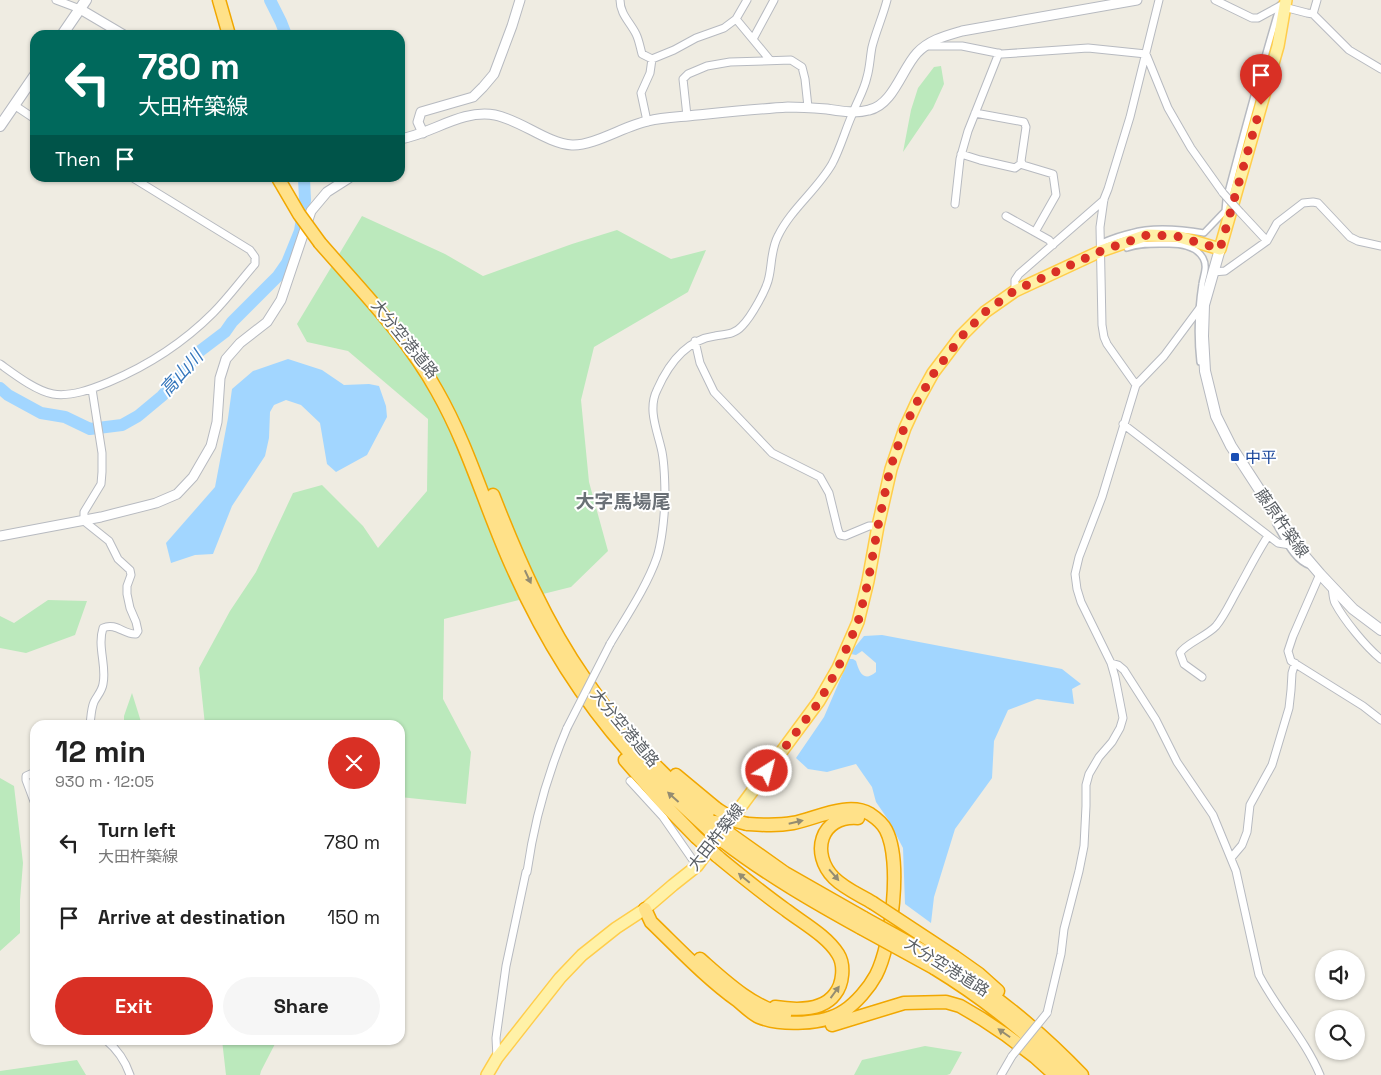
<!DOCTYPE html>
<meta charset="utf-8">
<style>
body{margin:0;font-family:"Space Grotesk","Noto Sans JP",sans-serif;background:#f6f6f6;color:#222;height:100vh;display:flex;flex-direction:column;font-size:19px;white-space:nowrap}
*{box-sizing:border-box;margin:0}
p{font-size:16px;color:#767676}
.icon{flex:none;width:28px;height:28px;fill:none;stroke:currentColor;stroke-width:2;stroke-linecap:round;stroke-linejoin:round}
.map{position:relative;flex:1;overflow:hidden}
.details{position:absolute;left:30px;top:720px;width:375px;height:325px;display:flex;flex-direction:column;background:#fff;border-radius:15px;box-shadow:0 1px 4px #0004}
.details>*{flex:none}
.banner{position:absolute;left:30px;top:30px;width:375px;height:152px;border-radius:15px;box-shadow:0 1px 4px #0004;background:#00695c;color:#fff;overflow:hidden}
.tools{position:absolute;left:1315px;top:950px;display:grid;gap:10px}
.tools a{display:grid;place-items:center;width:50px;height:50px;border-radius:50%;background:#fff;box-shadow:0 1px 4px #0004;font-size:25px}
.pin{position:absolute;display:grid;place-items:center;width:42px;height:42px;color:#fff;margin:-51px -21px;border-radius:50% 50% 50% 0;rotate:-45deg;box-shadow:0 0 5px #0007}
.pin .icon{rotate:45deg}
.me{position:absolute;width:55px;margin:-28px;rotate:36deg;stroke-linejoin:round;filter:drop-shadow(0 0 4px #0008)}
.turn{display:flex;align-items:center;gap:18px;height:105px;padding:0 25px;font-size:22px}
.turn .icon{width:65px;height:65px;stroke-width:2.5}
.turn b{display:block;font-size:35px;line-height:42px}
.then{display:flex;align-items:center;height:48px;padding:0 25px;background:#0003;gap:10px;font-size:19px}
.round{display:grid;place-items:center;flex:none;width:52px;height:52px;border-radius:26px;background:#f6f6f6}
.headline{display:flex;align-items:center;justify-content:space-between;height:85px;padding:0 25px}
h1{font-size:30px;font-weight:700;line-height:38px}
.action{display:flex;gap:10px;margin-top:auto;padding:10px 25px}
.action a{flex:1;height:58px;border-radius:30px;background:#d93025;color:#fff;font-size:20px;font-weight:700;line-height:58px;text-align:center}
.action a+a{background:#f6f6f6;color:#222}
ul{padding:0;list-style:none}
li{display:flex;align-items:center;gap:15px;height:75px;padding:0 25px}
li div{flex:1}
li b{display:block;font-size:19px}
li em{font-style:normal}
.map>svg:first-child{display:block}
</style>
<div class="map">
<svg width="1381" height="1075" viewBox="0 0 1381 1075">
<rect width="100%" height="100%" fill="#efece2"/>
<!-- green -->
<path fill="#bbe9bc" d="M941,66L944,84L933,108L903,152L911,110L918,88L934,67Z
M362,216L445,254L483,276L572,244L617,230L671,259L706,250L688,292L594,347L581,400L589,482L608,551L571,587L444,619L443,699L471,752L466,804L400,797V725H205L199,668L230,611L256,572L293,493L322,485L363,526L378,548L427,491L428,419L348,351L307,342L297,324Z
M48,600L87,601L75,635L26,653L0,648V616L14,623Z
M132,693L142,725H124V716Z
M0,778L14,786L23,863L20,900V933L0,951Z
M222,1040H277L261,1071L260,1075H226Z
M925,1046L962,1052L950,1074L947,1075H854L862,1060Z
M77,1060L86,1075H0V1071Z"/>
<!-- water -->
<path fill="#a2d6ff" d="M288,359L322,370L344,385L369,384L379,386L386,406L387,417L367,455L336,472L327,464L320,423L301,405L286,400L274,405L270,412L269,438L265,456L232,506L213,554L195,555L171,563L166,543L215,487L228,418L232,389L253,371Z
M882,635L1062,669L1081,684L1072,689L1074,704L1037,699L1008,710L994,741L992,778L955,829L934,897L931,923L905,904L903,848L889,821L876,802L872,787L856,764L827,772L808,769L796,758L824,717L849,659H853L856,661C859,671 863,683 876,672V663L862,651L856,655L851,654L855,647L864,636Z"/>
<g fill="none" stroke-linecap="round" stroke-linejoin="round">
<!-- river -->
<path stroke="#a2d6ff" stroke-width="12" d="M270,0L281,22L286,35
M0,388L8,395L41,413L65,417L90,429L122,425L138,416L162,396L187,368L196,354L225,332L232,322L278,276L287,263L300,231L305,200L304,178"/>
<defs>
<path id="pedestrian" d="M1101,243C1111,239 1121,235 1131,233C1154,226 1181,229 1204,233L1225,211L1226,200C1243,135 1261,69 1280,5
M1127,248C1140,243 1155,244 1169,244C1182,244 1196,246 1203,258C1208,267 1203,276 1202,284C1198,310 1197,336 1200,362
M1276,524C1285,539 1294,561 1311,566"/>
<path id="minor" d="M56,0L80,9
M620,0C620,14 630,22 636,34C639,40 640,47 642,54L652,59L674,50L696,38L724,28L736,19L747,0
M1215,0L1252,18H1258L1280,6L1307,13L1313,14L1349,50L1381,69
M1313,14L1317,0
M736,19L770,60
M753,39L774,0
M925,46H962L1002,54L1088,48L1146,54
M1146,54L1168,108L1191,148L1223,193
M14,105L35,119
M975,113L1024,122L1026,127L1021,161L1023,165L1053,174L1056,195L1035,232
M687,116L683,79L688,74L707,66L730,62L791,60L802,67L805,79L808,107
M647,121L641,93L650,73L652,59
M961,154L980,160L1015,168L1022,163
M955,204L960,159L968,131L999,53
M1240,212L1267,241
M1006,216L1049,240L1053,245
M1213,272L1225,271L1267,241L1277,223L1303,203L1313,202L1318,203L1350,237L1358,241L1381,246
M1015,291V280L1019,274L1104,200
M695,341L700,363L714,392L772,453L820,477L829,493L838,530L840,535L845,536L869,526H878
M0,364C14,374 36,391 53,394C71,397 92,389 109,382C147,366 183,343 213,313C228,298 241,280 255,264V257L250,250L133,178
M1136,385L1107,344L1104,337L1102,325L1100,227L1104,199L1108,189L1130,117L1159,0
M1123,424L1278,543L1296,546
M1320,574L1293,636L1288,651L1291,661L1363,706L1381,720
M1332,587C1333,593 1333,599 1335,603C1344,620 1366,647 1381,659
M610,644C626,617 647,586 657,557C662,541 664,519 665,501C665,485 665,468 662,452C658,432 647,410 657,390C668,365 686,340 715,336C725,334 734,335 742,326C751,317 767,289 769,277C772,264 771,249 778,236C791,209 817,190 832,164C840,149 845,131 852,115C857,101 864,91 867,77C870,67 870,57 872,47C876,31 883,16 887,0
M1111,663L1118,665L1124,670L1156,720L1177,762L1213,815L1236,871L1259,975C1277,1010 1305,1039 1320,1075
M1202,677L1184,664L1180,653C1185,644 1207,636 1216,626C1225,615 1231,601 1238,589C1248,571 1257,553 1268,536
M90,725C91,717 91,709 94,702C97,696 102,691 103,684C107,666 97,647 103,628C116,622 124,635 136,634L138,631L136,622L130,608L127,594V586L131,575L130,570L118,559L109,541L84,521V512L101,484L102,472V453L92,389
M35,772L26,776V780L35,804
M630,781L663,817L697,866
M1231,858L1242,845L1247,832L1250,805L1272,765L1289,708L1291,690L1292,673L1295,663
M1047,1013L1061,954L1064,929L1079,871L1084,846L1086,806V785L1089,774L1099,757L1112,742L1120,728L1123,718L1115,677L1111,663L1081,602L1077,589L1075,574L1079,557L1102,497L1136,385L1164,356L1199,309L1204,305
M106,1040C118,1050 125,1060 130,1075
M497,1058L496,1038L506,966L526,872H527C534,822 547,775 567,728
M1001,1075L1012,1056"/>
<path id="tertiary" d="M80,9L124,35
M423,133L418,122L421,112L473,97L483,87L494,74L512,26L520,0
M400,139C432,134 461,109 495,115C521,120 546,143 572,145C594,146 626,125 648,121C664,117 681,117 697,115C728,112 758,109 788,107C801,107 814,108 827,109C840,111 855,114 869,110C893,105 902,69 917,53C929,40 945,36 962,31L1137,0
M0,536L101,517L156,503L177,494L193,477L211,446L217,422L220,378L226,359L240,343L267,322L281,300L311,211L327,192L349,178"/>
<path id="secondary" d="M62,35L86,0
M0,126L35,75
M1220,249L1204,305L1203,336L1205,371L1216,416L1231,446L1296,546L1320,574L1353,609L1381,630"/>
<path id="primary" d="M487,1075L497,1058L530,1016L560,978L582,955L616,928L645,909L673,885L697,866L819,701L838,668L858,622L868,581L878,526L891,469L905,428L917,402L933,373L961,336L985,312L1015,291L1101,251L1147,235L1176,236L1220,249L1278,46L1286,0"/>
<path id="motorway" d="M219,0L229,35
M320,243C360,289 408,338 437,391C469,447 486,510 513,569C542,634 580,697 628,751C653,779 681,804 709,830
M493,495C518,559 546,623 585,679C607,711 632,743 660,770C678,788 697,805 715,822
M625,760L659,799L696,837
M676,775L717,809
M858,818C820,815 810,854 834,878C845,889 860,895 873,903
M730,834L785,873L864,918
M724,842C767,875 814,902 861,928
M717,856C739,874 762,893 786,910C803,923 827,936 838,954C845,965 843,984 835,994C822,1012 794,1010 775,1007
M645,909L651,922C679,949 706,978 738,1001C744,1006 752,1014 759,1017C781,1026 824,1025 844,1011C856,1003 869,988 876,975C892,944 902,861 886,830C883,824 876,818 870,814C848,801 815,819 793,823C777,826 763,825 747,824
M955,957L979,974L998,991
M700,959C725,981 751,1006 785,1015
M940,960C992,992 1040,1031 1082,1075
M934,968C983,998 1029,1034 1068,1075
M832,1025L904,1003L946,1002L960,1006L982,1019L1006,1035L1035,1057L1055,1075"/>
</defs>
<!-- pedestrian casing -->
<use href="#pedestrian" stroke="#b7bac0" stroke-width="8"/>
<!-- minor casing -->
<use href="#minor" stroke="#b7bac0" stroke-width="9"/>
<!-- tertiary casing -->
<use href="#tertiary" stroke="#b7bac0" stroke-width="11"/>
<!-- secondary casing -->
<use href="#secondary" stroke="#b6b9c0" stroke-width="12"/>
<!-- primary casing -->
<use href="#primary" stroke="#ffcd4b" stroke-width="14"/>
<!-- motorway casing -->
<use href="#motorway" stroke="#f1a700" stroke-width="15"/>
<!-- pedestrian -->
<use href="#pedestrian" stroke="#fff" stroke-width="5"/>
<!-- minor -->
<use href="#minor" stroke="#fff" stroke-width="7"/>
<!-- tertiary -->
<use href="#tertiary" stroke="#fff" stroke-width="9"/>
<!-- secondary -->
<use href="#secondary" stroke="#fff" stroke-width="10"/>
<!-- primary -->
<use href="#primary" stroke="#fff1a7" stroke-width="11"/>
<!-- motorway -->
<use href="#motorway" stroke="#ffe189" stroke-width="12"/>
<defs>
<path id="minor-bridge" d="M1223,193L1240,212
M567,728L610,644
M1012,1056L1047,1013"/>
<path id="motorway-bridge" d="M278,178L299,214L320,243
M717,809L736,821L747,824
M715,822L730,834
M709,830L724,842
M696,837L717,856
M873,903L955,957
M864,918L940,960
M861,928L934,968"/>
</defs>
<!-- minor-bridge casing -->
<use href="#minor-bridge" stroke="#b7bac0" stroke-width="9" stroke-linecap="butt"/>
<!-- motorway-bridge casing -->
<use href="#motorway-bridge" stroke="#f1a700" stroke-width="15" stroke-linecap="butt"/>
<!-- minor-bridge -->
<use href="#minor-bridge" stroke="#fff" stroke-width="7"/>
<!-- motorway-bridge -->
<use href="#motorway-bridge" stroke="#ffe189" stroke-width="12"/>
</g>
<!-- one-way arrows -->
<defs><path id="oneway-solid" d="M-6-.8H1V-3.2L6.5 0L1 3.2V.8H-6Z" transform="scale(1.25)"/></defs>
<g fill="#948c71">
<use href="#oneway-solid" transform="translate(528 577) rotate(65)"/>
<use href="#oneway-solid" transform="translate(673 797) rotate(-138)"/>
<use href="#oneway-solid" transform="translate(796 822) rotate(-13)"/>
<use href="#oneway-solid" transform="translate(834 875) rotate(49)"/>
<use href="#oneway-solid" transform="translate(744 878) rotate(-140)"/>
<use href="#oneway-solid" transform="translate(835 992) rotate(-54)"/>
<use href="#oneway-solid" transform="translate(1004 1033) rotate(-145)"/>
</g>
<g fill="none" stroke-linecap="round" stroke-linejoin="round">
<!-- route -->
<path stroke="#d93025" stroke-width="9" stroke-dasharray="0 16.2" d="M767,771L819,702L838,668L858,622L868,582L878,526L890,469L904,428L917,402L934,373L962,336L985,312L1014,291L1101,251L1147,235L1176,236L1220,249L1261,105"/>
</g>
<!-- markers -->
<rect fill="#1a4fb4" stroke="#fff" stroke-width="2" x="1230" y="452" width="10" height="10" rx="2.5"/>
<g text-anchor="middle" dominant-baseline="central" stroke-width="4" stroke-linejoin="round" paint-order="stroke">
<!-- street labels -->
<g font-size="16" fill="#5a5f64" stroke="#fff">
<text transform="translate(405 339) rotate(51)">大分空港道路</text>
<text transform="translate(1282 523) rotate(55)">藤原杵築線</text>
<text transform="translate(625 728) rotate(50)">大分空港道路</text>
<text transform="translate(716 837) rotate(-52)">大田杵築線</text>
<text transform="translate(947 967) rotate(32)">大分空港道路</text>
</g>
<!-- transit labels -->
<g font-size="16" fill="#164399" stroke="#fff" text-anchor="start">
<text x="1245" y="457">中平</text>
</g>
<!-- water labels -->
<g font-size="18" font-style="italic" fill="#3476bc" stroke="#fff">
<text transform="translate(181 373) rotate(-48)">高山川</text>
</g>
<!-- quarter labels -->
<g font-size="19" font-weight="bold" fill="#6b7177" stroke="#fff">
<text x="623" y="501">大字馬場尾</text>
</g>
</g>
</svg>
<div class="tools">
<a><svg class="icon" aria-label="sound" viewBox="0 0 24 24"><path d="M4 9h4l5-4v14l-5-4H4zM17 9q2 3 0 6"/></svg></a>
<a><svg class="icon" aria-label="search" viewBox="0 0 24 24"><circle cx="10" cy="10" r="6"/><path d="M15 15l6 6"/></svg></a>
</div>
<div class="pin" style="left:1261px;top:105px;background:#d93025"><svg class="icon" aria-label="arrive" viewBox="0 0 24 24"><path d="M6 21V4h12l-3 4 3 4H6"/></svg></div>
<svg class="me" style="left:767px;top:771px" viewBox="-20 -20 40 40"><circle r="17" fill="#d93025" stroke="#fff" stroke-width="3"/><path d="M0-11L8 9 0 5-8 9z" fill="#fff"/></svg>
<div class="banner">
<div class="turn"><svg class="icon" aria-label="left" viewBox="0 0 24 24"><path d="M17 20v-9H6M10 6l-5 5 5 5"/></svg><div><b>780 m</b>大田杵築線</div></div>
<div class="then">Then<svg class="icon" aria-label="arrive" viewBox="0 0 24 24"><path d="M6 21V4h12l-3 4 3 4H6"/></svg></div>
</div>
<section class="details">
<div class="headline"><div><h1>12 min</h1><p>930 m · 12:05</p></div><a class="round" style="background:#d93025;color:#fff"><svg class="icon" aria-label="close" viewBox="0 0 24 24"><path d="M6 6l12 12M18 6L6 18"/></svg></a></div>
<ul>
<li><svg class="icon" aria-label="left" viewBox="0 0 24 24"><path d="M17 20v-9H6M10 6l-5 5 5 5"/></svg><div><b>Turn left</b><p>大田杵築線</p></div><em>780 m</em></li>
<li><svg class="icon" aria-label="arrive" viewBox="0 0 24 24"><path d="M6 21V4h12l-3 4 3 4H6"/></svg><div><b>Arrive at destination</b></div><em>150 m</em></li>
</ul>
<div class="action"><a>Exit</a><a>Share</a></div>
</section>
</div>
